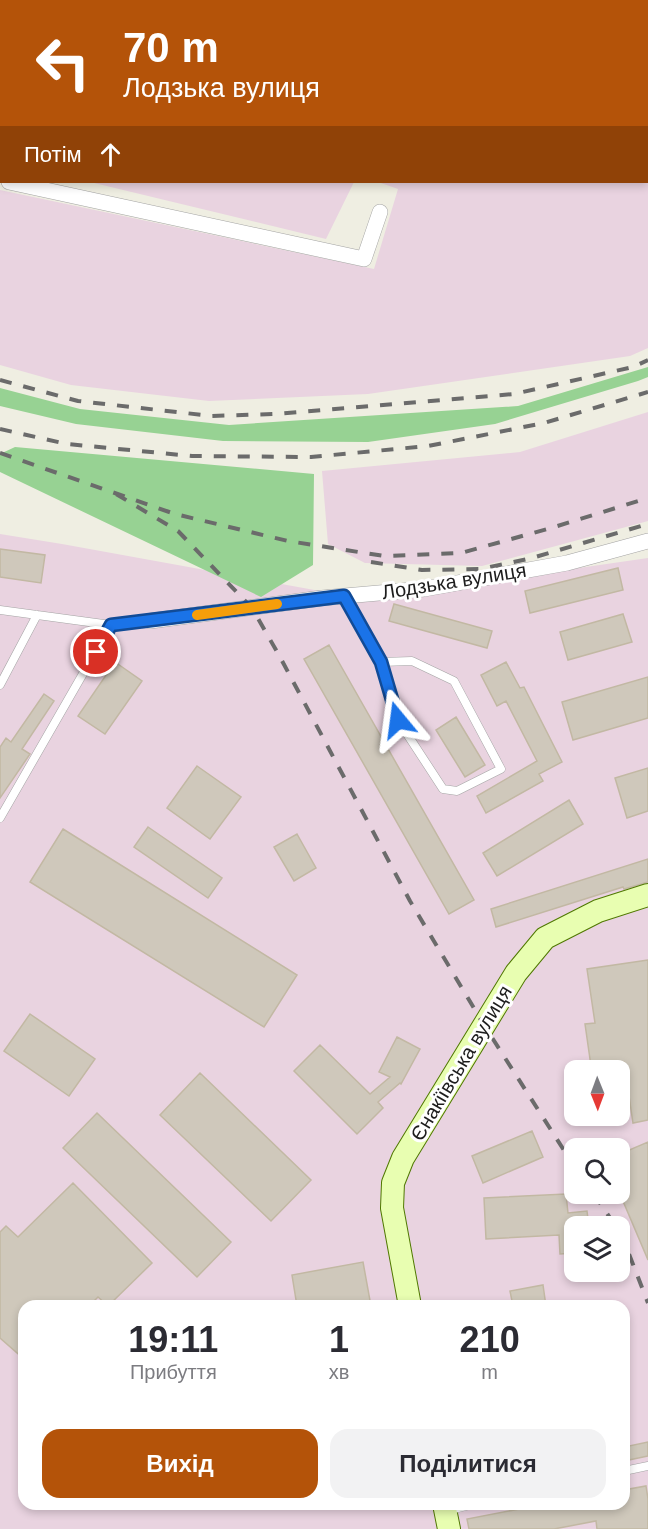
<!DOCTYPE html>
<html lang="uk">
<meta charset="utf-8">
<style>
body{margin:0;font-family:Arial,sans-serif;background:#f2f2f3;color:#2b2b33;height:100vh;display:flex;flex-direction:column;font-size:22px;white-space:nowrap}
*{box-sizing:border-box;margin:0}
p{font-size:20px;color:#7c7c81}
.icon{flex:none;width:33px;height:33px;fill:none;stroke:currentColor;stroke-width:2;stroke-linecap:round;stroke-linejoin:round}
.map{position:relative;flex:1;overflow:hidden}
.drawer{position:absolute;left:18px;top:1300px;width:612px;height:210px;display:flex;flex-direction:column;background:#fff;border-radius:18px;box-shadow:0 3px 9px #0003}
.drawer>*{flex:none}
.hud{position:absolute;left:0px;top:0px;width:648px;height:183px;box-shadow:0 3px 9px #0003;background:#b45309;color:#fff;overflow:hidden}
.needle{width:39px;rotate:179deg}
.fabs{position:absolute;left:564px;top:1060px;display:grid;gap:12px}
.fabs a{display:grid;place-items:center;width:66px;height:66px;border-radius:12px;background:#fff;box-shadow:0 3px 9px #0003;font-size:30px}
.pin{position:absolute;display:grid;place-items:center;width:51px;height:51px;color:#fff;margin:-26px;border:3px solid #fff;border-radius:50%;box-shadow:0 2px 6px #0007}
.me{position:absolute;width:66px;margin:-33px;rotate:344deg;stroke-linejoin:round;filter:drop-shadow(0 0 4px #0008)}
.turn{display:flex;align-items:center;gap:21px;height:126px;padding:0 24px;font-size:27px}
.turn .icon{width:78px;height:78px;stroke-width:2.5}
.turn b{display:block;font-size:42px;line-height:51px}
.then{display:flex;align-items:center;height:57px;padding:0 24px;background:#0003;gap:12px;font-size:22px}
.eta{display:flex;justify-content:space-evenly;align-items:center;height:102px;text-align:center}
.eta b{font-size:36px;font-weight:600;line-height:42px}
.button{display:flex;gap:12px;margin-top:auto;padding:12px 24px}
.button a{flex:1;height:69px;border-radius:18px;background:#b45309;color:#fff;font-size:24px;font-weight:600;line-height:69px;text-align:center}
.button a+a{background:#f2f2f3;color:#2b2b33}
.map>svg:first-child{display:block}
</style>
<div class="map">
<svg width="648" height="1529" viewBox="0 0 648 1529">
<rect width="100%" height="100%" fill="#efeee2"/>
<!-- industrial -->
<path fill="#e9d3e0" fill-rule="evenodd" d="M0,0H648V348L630,356L368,394L209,401L71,385L0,365V190L374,269L398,189L378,182H646V2H2L1,160H0Z
M90,182H354L326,239Z
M648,412V521L482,566L365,563L328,544L322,471L520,452Z
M0,534L62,544L364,599L648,558V1529H0ZM574,1071H620V1116H574ZM574,1149H620V1194H574ZM574,1227H620V1272H574ZM24,1306H624V1504H24Z"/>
<!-- forest -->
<path fill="#97d293" d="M648,367V377L638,381L495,424L368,442L223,441L76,424L0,406V388L80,409L229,425L518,406Z
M15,447L314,474L313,565L261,597L0,472V454Z"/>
<!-- building -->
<path fill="#cfc8bb" stroke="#c2b8a3" stroke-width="1.5" d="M0,549L45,555L41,583L0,577Z
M618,568L623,590L530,613L525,591Z
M394,604L492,631L487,648L389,621Z
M623,614L632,642L568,660L560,632Z
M329,645L474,900L449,914L304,659Z
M115,662L142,681L105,734L78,716Z
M506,662L520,688L524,687L562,762L539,774L543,781L486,813L477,796L537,761L506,701L497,706L481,675Z
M648,677V718L573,740L562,702Z
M44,694L54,701L22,749L30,754L0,798V747L6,738L11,742Z
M456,717L485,765L465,777L436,730Z
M197,766L241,797L210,839L167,808Z
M648,768V811L627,818L615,778Z
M569,800L583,824L497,876L483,853Z
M148,827L222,878L208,898L134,847Z
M63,829L297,975L264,1027L30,882Z
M297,834L316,868L294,881L274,847Z
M648,859V882L624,889L623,887L496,927L491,909Z
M648,960V1120L633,1123L624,1062L591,1066L585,1024L595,1023L587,969Z
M30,1014L95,1059L69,1096L4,1051Z
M397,1037L420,1049L401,1084L400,1083L378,1102L383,1108L357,1134L294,1071L320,1045L370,1094L390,1077L379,1072Z
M200,1073L311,1180L271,1221L160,1115Z
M97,1113L231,1242L197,1277L63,1148Z
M532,1131L543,1157L483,1183L472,1156Z
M648,1142V1260L620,1194V1154Z
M73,1183L152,1263L108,1306L98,1297L89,1306H24V1359L0,1338V1232L6,1226L18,1237Z
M566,1194L568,1213L587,1211L589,1227H574V1253L560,1254L559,1235L486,1239L484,1198Z
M363,1262L371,1306H297L292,1275Z
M543,1285L546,1306H513L510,1291Z
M648,1442V1456L624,1461V1447Z
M646,1486L648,1499V1529H597L596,1521L554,1529H469L467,1519L545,1504H624V1490Z"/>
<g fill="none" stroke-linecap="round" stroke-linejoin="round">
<defs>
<path id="lane" d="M374,0L375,2
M646,91L648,88
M344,596L381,662L412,661L454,681L501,769L457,791L443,789L398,720L381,662
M0,610L111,625
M0,685L37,615
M0,818L111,625L150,621
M624,1471L648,1466
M446,1511L474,1504"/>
<path id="street" d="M9,182L364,259L380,212
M150,621L322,598L424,589L567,563L648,541"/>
<path id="secondary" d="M410,1306L392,1208L393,1183L403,1158L516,973L545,938L598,911L648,895
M444,1504L449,1529"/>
</defs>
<!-- lane casing -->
<use href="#lane" stroke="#a4a4a4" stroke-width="9"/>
<!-- street casing -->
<use href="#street" stroke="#a4a4a4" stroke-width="16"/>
<!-- secondary casing -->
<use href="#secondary" stroke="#4f7800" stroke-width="24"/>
<!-- lane -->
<use href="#lane" stroke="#fff" stroke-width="8"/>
<!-- street -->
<use href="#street" stroke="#fff" stroke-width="15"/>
<!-- secondary -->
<use href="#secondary" stroke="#e8feb1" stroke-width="22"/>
<!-- rail -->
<path stroke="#6b6b6b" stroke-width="4" stroke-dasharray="12 12" stroke-linecap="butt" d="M0,380L78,401L212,416L276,414L514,394L633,367L648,360
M0,429L67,444L192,456L311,457L428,446L544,423L648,392
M0,453L175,514L288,541L384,556L461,553L551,528L648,498
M116,494L178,531L252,608L280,657L410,901L484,1025L574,1166
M371,562L422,570L481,569L532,558L648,524
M594,1194L616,1227
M620,1232L622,1236L648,1303"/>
</g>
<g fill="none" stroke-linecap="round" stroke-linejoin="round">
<defs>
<path id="route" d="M96,652L111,625L344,596L381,662L398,720"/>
</defs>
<!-- route casing -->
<use href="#route" stroke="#114b97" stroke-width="15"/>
<!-- route -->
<use href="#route" stroke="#1a73e8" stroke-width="10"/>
<!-- slow -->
<path stroke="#f59e0b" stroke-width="10" d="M197,615L277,604"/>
</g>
<g text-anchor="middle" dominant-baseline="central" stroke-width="6" stroke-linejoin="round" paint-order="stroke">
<!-- street labels -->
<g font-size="20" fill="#1d1d1d" stroke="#fff">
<text transform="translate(454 581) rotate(-9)">Лодзька вулиця</text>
<text transform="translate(461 1063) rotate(-59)">Єнакіївська вулиця</text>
</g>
</g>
</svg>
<div class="fabs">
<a><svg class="needle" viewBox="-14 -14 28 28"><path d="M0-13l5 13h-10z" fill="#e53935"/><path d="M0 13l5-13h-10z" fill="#7c7c81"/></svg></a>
<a><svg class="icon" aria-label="search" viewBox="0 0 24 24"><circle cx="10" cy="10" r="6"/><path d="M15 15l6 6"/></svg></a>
<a><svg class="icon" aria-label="layers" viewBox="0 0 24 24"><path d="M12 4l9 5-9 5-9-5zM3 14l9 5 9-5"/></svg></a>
</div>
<div class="pin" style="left:96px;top:652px;background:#d93025"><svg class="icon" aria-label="arrive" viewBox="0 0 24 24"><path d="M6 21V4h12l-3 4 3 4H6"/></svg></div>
<svg class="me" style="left:398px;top:720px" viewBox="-20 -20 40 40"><path d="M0-17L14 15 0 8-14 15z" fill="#1a73e8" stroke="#fff" stroke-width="4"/></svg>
<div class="hud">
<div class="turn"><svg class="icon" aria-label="left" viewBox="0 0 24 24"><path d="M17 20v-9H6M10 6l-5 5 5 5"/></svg><div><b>70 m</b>Лодзька вулиця</div></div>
<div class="then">Потім<svg class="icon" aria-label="ahead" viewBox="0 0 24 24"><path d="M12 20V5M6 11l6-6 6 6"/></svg></div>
</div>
<section class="drawer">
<div class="eta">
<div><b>19:11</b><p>Прибуття</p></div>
<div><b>1</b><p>хв</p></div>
<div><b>210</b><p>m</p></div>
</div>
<div class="button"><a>Вихід</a><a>Поділитися</a></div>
</section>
</div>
